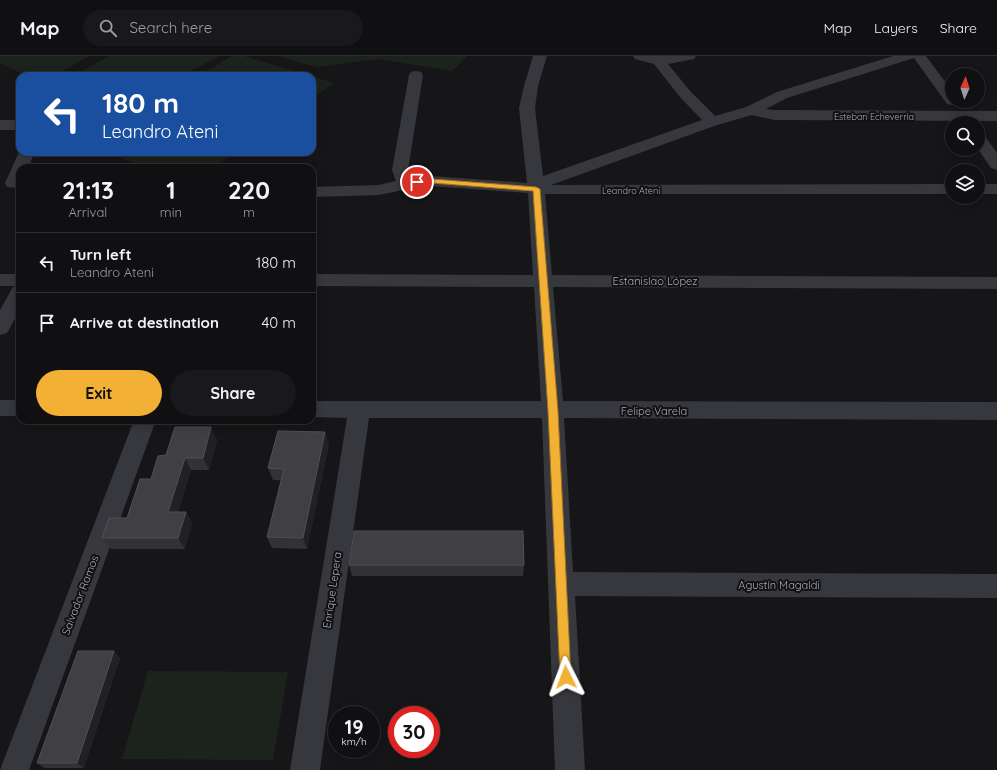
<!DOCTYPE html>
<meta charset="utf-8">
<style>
body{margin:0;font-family:Quicksand,sans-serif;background:#19191b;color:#f1f3f6;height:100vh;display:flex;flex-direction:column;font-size:15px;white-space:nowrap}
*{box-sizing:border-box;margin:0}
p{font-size:13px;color:#9c9d9f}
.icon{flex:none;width:22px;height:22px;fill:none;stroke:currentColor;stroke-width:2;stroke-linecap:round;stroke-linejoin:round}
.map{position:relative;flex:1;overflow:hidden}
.panel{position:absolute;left:16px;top:108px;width:300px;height:260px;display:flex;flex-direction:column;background:#101012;border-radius:12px;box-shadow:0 2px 10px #0003,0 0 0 1px #303032}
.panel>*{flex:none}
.hud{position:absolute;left:16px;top:16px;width:300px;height:84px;border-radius:12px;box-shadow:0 2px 10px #0003,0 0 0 1px #303032;background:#1a4fa0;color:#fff;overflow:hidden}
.needle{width:26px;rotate:3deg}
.buttons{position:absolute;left:945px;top:12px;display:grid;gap:8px}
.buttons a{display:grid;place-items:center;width:40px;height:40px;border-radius:50%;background:#101012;box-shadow:0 2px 10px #0003,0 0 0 1px #303032;font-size:20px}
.speed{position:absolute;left:328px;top:650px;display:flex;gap:8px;font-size:20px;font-weight:700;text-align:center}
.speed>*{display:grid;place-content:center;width:52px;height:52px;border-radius:50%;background:#101012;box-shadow:0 2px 10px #0003,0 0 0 1px #303032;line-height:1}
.speed small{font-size:10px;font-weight:400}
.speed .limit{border:6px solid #d22;background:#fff;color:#111}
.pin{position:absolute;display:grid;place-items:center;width:34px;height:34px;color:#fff;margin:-17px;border:2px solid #fff;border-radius:50%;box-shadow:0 1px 4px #0007}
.me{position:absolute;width:44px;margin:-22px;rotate:357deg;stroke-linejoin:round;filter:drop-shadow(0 0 3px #0008)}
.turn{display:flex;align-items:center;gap:14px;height:84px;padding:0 20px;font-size:18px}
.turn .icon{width:52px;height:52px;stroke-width:2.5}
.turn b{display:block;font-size:28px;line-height:34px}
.eta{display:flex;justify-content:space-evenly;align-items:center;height:68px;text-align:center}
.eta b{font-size:24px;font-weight:700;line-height:28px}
.button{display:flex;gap:8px;margin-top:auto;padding:8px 20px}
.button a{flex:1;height:46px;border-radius:24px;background:#f2b134;color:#111;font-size:16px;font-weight:700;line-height:46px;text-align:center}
.button a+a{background:#19191b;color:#f1f3f6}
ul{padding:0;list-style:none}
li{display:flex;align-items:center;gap:12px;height:60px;padding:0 20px;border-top:1px solid #303032}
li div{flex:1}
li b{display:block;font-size:15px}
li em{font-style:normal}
header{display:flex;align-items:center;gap:24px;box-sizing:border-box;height:56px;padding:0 20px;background:#101012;border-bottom:1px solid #303032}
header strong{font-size:19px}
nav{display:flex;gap:22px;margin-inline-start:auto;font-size:14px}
.search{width:280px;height:36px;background:#19191b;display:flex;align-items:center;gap:10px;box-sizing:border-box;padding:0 14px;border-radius:22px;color:#9c9d9f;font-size:15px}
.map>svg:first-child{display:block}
</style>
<header>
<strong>Map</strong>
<div class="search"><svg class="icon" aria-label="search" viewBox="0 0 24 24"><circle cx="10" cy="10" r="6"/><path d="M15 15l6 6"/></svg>Search here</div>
<nav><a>Map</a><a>Layers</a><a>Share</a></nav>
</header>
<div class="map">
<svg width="997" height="714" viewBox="0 0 997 714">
<rect width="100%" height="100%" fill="#161618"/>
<!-- green -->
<path fill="#1c231d" d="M0,0H90L53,20H27L0,7Z
M109,0H219L182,20H74Z
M232,0H244L311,20H198Z
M278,0H467L452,15L378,3L317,11Z
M312,20L334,27L312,42Z
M105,96H235L212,112H147Z
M148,615L288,616L273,704L122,703Z"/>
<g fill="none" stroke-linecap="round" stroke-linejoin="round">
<!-- minor -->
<path fill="#37383d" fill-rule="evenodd" d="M533,0H547L538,30L535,52L543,120L702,64L680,41L654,8L635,3L633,0H696L694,3L668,8L690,35L715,60L746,51L777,36L893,0H926L952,35V45H959L957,48L952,49L947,48L914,2L787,42L766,53L774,54L997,55V65L774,64L752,59L717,69L551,129L952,128V138H545L552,219L997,221V233L553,231L563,345L997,346V364L564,362L573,516L997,518V542L575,540L585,714H555L542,362H369L320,714H290L347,362L312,361V345H541L534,231L312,230V218L533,219L528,137L431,130L417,131L379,139L312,141V131L379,129L396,125L392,114L409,19L411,16L416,15L421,16L423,19L408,114L411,122L431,120L527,127L519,52L524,30Z
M0,64H20V74H0Z
M978,77L984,79L997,97V114L991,112L978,93Z
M20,94V96H35L28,112H20V132L7,131L5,127Z
M978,128H997V138H978Z
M0,218H20V254L7,277L0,279V254L13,231L17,230H0Z
M0,344H20V360H0Z
M134,364H156L29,714H0Z"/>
</g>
<!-- wall -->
<path fill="#323236" d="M217,384L209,414H191L178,456H186L192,467L185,493H111L102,482L127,462L166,399Z
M329,388L307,493L272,492L267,481L281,424H273L268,412Z
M349,509H524L523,520H352Z
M114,595L120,602L84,712H45L37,707Z"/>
<!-- shaded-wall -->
<path fill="#212124" d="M211,371L217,384L209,414L203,402Z
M325,376L329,388L307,493L303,482Z
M185,402L191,414L175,467L168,456Z
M186,456L192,467L185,493L178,482Z
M114,595L120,602L84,712L77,707Z"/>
<!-- building -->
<path fill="#3f3f44" stroke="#4f5156" d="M175,371H211L203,402H185L168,456H186L178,482H102L109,462H127L140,423H151L158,400L166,399Z
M278,375L325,376L303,482L267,481L284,413L268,412Z
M354,475H523L524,509H349Z
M78,595H114L77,707H37Z"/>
<!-- route -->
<path fill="#f2b134" stroke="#9d7322" d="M432,123L536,131L540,133L558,355L571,621L570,625L566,627L562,625L560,621L548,355L533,135L432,127L417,128L414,126L417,124Z"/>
<g text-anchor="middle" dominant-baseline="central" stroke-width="4" stroke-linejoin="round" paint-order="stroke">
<!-- far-street labels -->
<g font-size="9" fill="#a8adb8" stroke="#111113">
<text x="874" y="60">Esteban Echeverría</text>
<text x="631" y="134">Leandro Ateni</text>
</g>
<!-- street labels -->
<g font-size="11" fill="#a8adb8" stroke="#111113">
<text x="655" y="225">Estanislao López</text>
<text x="654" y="355">Felipe Varela</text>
<text x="779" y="529">Agustín Magaldi</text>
<text transform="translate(332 534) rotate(-82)">Enrique Lepera</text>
<text transform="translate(80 539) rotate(-69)">Salvador Ramos</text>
</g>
</g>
</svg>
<div class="buttons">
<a><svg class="needle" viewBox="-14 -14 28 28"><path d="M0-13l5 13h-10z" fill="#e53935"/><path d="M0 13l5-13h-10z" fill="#9c9d9f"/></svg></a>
<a><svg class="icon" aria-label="search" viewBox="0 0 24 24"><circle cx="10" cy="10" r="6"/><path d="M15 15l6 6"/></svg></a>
<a><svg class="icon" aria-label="layers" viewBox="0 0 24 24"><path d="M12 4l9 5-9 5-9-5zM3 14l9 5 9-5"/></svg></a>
</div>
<div class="speed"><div>19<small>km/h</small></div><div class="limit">30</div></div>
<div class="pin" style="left:417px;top:126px;background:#d93025"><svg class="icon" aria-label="arrive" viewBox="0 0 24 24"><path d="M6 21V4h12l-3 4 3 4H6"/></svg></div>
<svg class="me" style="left:566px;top:621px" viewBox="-20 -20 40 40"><path d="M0-17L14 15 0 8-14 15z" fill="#f2b134" stroke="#fff" stroke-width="4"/></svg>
<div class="hud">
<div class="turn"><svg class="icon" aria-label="left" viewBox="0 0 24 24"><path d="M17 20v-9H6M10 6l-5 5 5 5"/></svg><div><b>180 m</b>Leandro Ateni</div></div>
</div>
<section class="panel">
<div class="eta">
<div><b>21:13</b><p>Arrival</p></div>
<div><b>1</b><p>min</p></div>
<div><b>220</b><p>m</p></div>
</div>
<ul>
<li><svg class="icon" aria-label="left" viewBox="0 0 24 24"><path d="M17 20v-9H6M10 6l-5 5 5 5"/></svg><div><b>Turn left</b><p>Leandro Ateni</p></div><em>180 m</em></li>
<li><svg class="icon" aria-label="arrive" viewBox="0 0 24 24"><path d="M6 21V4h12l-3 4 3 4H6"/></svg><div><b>Arrive at destination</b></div><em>40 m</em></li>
</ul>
<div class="button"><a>Exit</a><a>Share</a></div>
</section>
</div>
